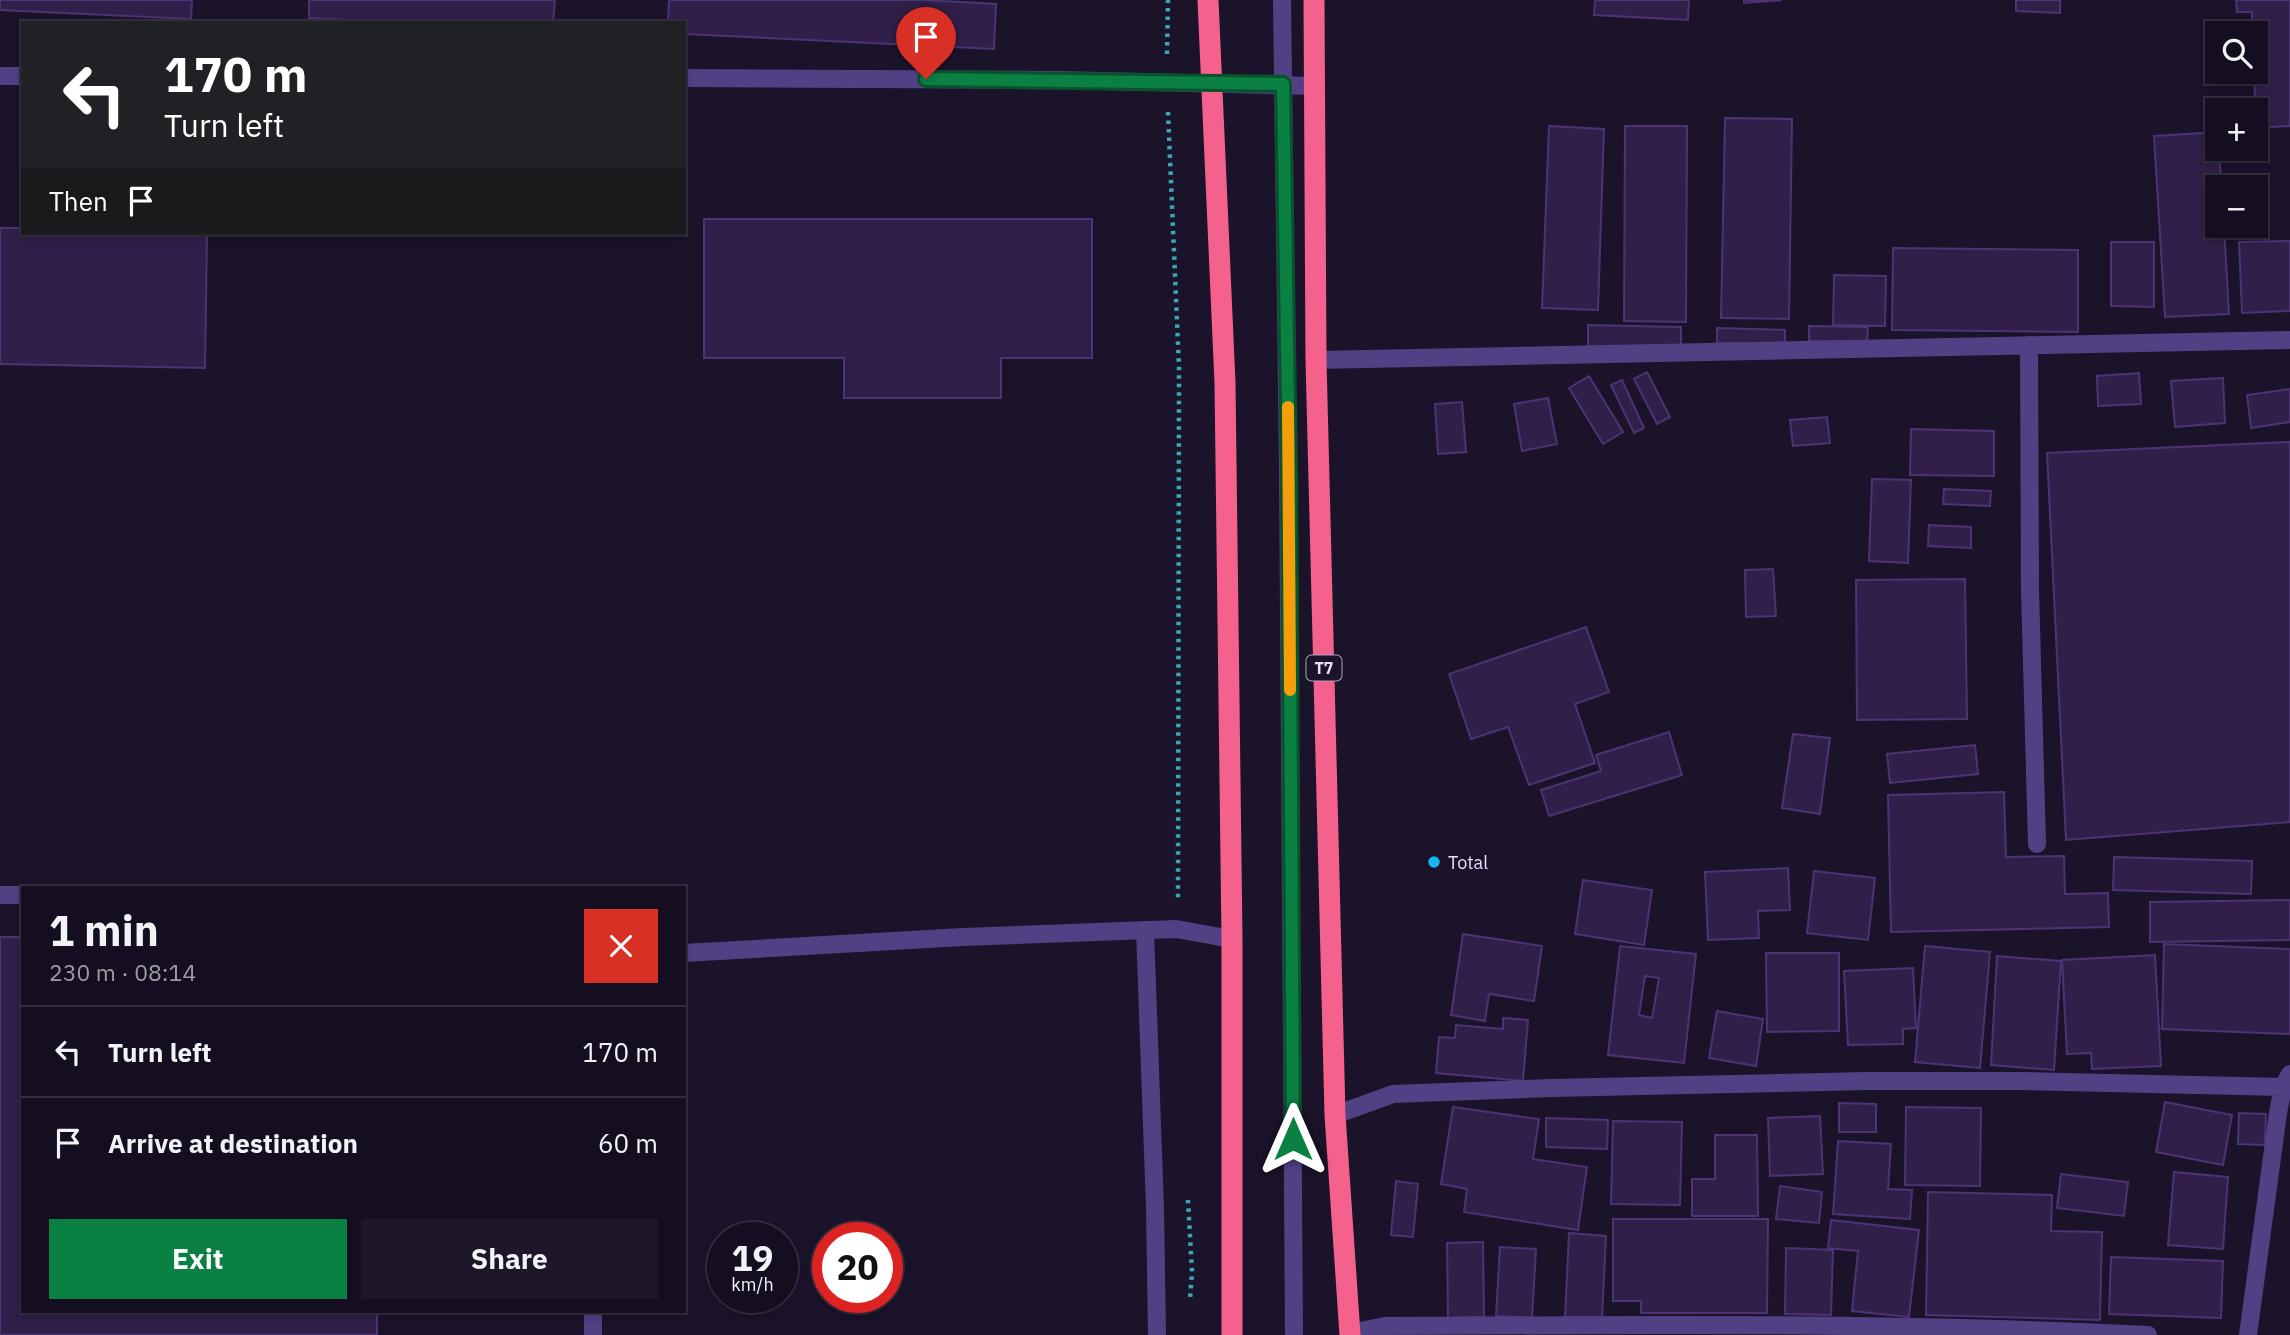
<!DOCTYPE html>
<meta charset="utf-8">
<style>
body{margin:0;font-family:"IBM Plex Sans",sans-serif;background:#1d1729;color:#f1f3f6;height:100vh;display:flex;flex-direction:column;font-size:26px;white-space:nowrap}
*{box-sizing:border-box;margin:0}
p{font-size:23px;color:#9d9ca5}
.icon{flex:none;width:38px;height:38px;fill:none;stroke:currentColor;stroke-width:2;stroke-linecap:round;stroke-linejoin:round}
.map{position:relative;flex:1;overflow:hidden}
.drawer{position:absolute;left:21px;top:886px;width:665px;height:427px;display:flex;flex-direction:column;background:#140e20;border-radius:0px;box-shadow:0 4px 10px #0003,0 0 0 2px #332e3e}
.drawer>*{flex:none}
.banner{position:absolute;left:21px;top:21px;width:665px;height:214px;border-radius:0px;box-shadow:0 4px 10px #0003,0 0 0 2px #332e3e;background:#202124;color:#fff;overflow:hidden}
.buttons{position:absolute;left:2205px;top:21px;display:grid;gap:14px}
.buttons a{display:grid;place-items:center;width:63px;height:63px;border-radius:0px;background:#140e20;box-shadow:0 4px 10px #0003,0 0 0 2px #332e3e;font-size:35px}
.speed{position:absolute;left:707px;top:1222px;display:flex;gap:14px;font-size:35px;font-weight:700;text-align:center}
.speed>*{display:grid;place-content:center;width:91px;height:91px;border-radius:50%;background:#140e20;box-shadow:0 4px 10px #0003,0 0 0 2px #332e3e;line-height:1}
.speed small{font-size:18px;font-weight:400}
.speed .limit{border:10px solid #d22;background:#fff;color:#111}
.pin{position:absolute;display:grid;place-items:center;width:60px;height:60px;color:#fff;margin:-72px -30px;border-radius:50% 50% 50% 0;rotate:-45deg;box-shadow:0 0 7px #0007}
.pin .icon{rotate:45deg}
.me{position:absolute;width:77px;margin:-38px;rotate:0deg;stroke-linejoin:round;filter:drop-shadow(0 0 5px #0008)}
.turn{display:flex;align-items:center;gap:24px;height:147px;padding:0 28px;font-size:32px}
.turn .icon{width:91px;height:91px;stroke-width:2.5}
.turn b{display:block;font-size:49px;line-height:60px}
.then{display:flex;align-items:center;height:66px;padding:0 28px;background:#0003;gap:14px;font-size:26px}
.round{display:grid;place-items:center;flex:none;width:74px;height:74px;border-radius:0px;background:#1d1729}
.headline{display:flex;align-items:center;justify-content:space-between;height:119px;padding:0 28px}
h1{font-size:42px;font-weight:700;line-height:52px}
.primary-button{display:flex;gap:14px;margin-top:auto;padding:14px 28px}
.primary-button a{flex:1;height:80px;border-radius:0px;background:#0b8043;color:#fff;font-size:28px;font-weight:700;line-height:80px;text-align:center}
.primary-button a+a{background:#1d1729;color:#f1f3f6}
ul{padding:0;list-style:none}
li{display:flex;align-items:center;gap:21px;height:91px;padding:0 28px;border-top:2px solid #332e3e}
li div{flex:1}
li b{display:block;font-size:26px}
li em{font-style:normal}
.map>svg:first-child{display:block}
</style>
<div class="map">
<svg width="2290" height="1335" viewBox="0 0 2290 1335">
<rect width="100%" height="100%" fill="#1b132a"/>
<!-- building -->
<path fill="#302049" stroke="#4c3474" stroke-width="2" fill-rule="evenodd" d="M0,0H192L191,19L0,10Z
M309,0H555L553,23H413L309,18Z
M669,0H924L996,4L994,49L684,34V23H668Z
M1595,0H1689L1688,20L1594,15Z
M1744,0H1782L1744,3Z
M2016,0H2060V13L2016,11Z
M2236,0H2290V126L2256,128L2254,72L2256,33H2252V12H2237Z
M1725,118L1792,119L1789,319L1721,318Z
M1549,126L1604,129L1598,310L1542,308Z
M1625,126H1687L1686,322L1624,321Z
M2217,132L2222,187H2217V226H2224L2229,314L2165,317L2154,136Z
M704,219H1092V358H1001V398H844V358H704Z
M0,228H23V233H207L205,368L0,364Z
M2290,241V311L2242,313L2239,242Z
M2111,242H2154V307L2111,306Z
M1893,248L2078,250V332L1892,330Z
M1834,275L1886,276L1885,326L1833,325Z
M1588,325L1681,327V348L1588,346Z
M1809,326L1868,327L1867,342L1809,341Z
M1717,328L1785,330V345L1717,343Z
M1647,372L1670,417L1657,424L1634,379Z
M2139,373L2141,404L2098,406L2097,376Z
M1589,376L1623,432L1603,444L1569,388Z
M2223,378L2225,423L2175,427L2171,381Z
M1622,380L1644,428L1634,433L1611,385Z
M2290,389V422L2251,428L2247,395Z
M1548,398L1557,444L1522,451L1514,404Z
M1462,402L1466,452L1438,454L1435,404Z
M1827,417L1830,443L1793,446L1790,420Z
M1911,429L1994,431V476L1910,475Z
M2290,442V822L2066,840L2047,453Z
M1872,479L1911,480L1908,563L1869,561Z
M1944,489L1991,491L1990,506L1943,504Z
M1929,525L1971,527V548L1928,546Z
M1773,569L1776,616L1746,617L1745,570Z
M1965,579L1967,719L1857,720L1856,580Z
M1586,627L1609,692L1575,704L1595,763L1529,785L1508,727L1471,739L1449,674Z
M1669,732L1682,775L1549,816L1541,790L1601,771L1596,755Z
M1793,734L1830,738L1820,814L1782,808Z
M1975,745L1978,774L1890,783L1887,754Z
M2004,792L2006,857L2064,856L2065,894L2108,893L2109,927L1891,932L1888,795Z
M2114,857L2252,861L2251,894L2113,890Z
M1788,868L1790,910L1758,911L1759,938L1708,940L1705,872Z
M1814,871L1875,878L1868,940L1807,933Z
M1583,880L1652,890L1644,945L1575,934Z
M2290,900V940L2150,942V902Z
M1463,934L1542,946L1534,1001L1489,994L1485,1021L1451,1015Z
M0,937H23V1311H377V1335H0Z
M2164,944L2290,949V1034L2162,1029Z
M1620,946L1696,954L1684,1063L1608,1055ZM1645,976L1659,978L1652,1018L1639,1015Z
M1925,946L1990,952L1980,1068L1915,1062Z
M1766,953H1839V1031L1767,1032Z
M2155,955L2161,1066L2092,1069L2091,1053L2067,1054L2062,960Z
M1997,956L2061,961L2054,1070L1991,1065Z
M1913,968L1916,1028L1903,1029V1044L1848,1045L1844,971Z
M1717,1011L1763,1019L1756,1066L1709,1058Z
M1503,1018L1528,1020L1523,1081L1436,1073L1439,1037L1455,1038L1456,1025L1503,1029Z
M2165,1102L2232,1115L2223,1165L2156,1152Z
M1839,1103L1876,1104V1132H1839Z
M1453,1107L1539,1119L1533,1159L1587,1167L1578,1230L1464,1212L1467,1189L1441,1184Z
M1906,1107L1981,1108L1980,1186L1905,1185Z
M2239,1113L2266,1114L2265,1145L2238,1144Z
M1820,1116L1823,1174L1770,1176L1768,1118Z
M1546,1118L1608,1120L1607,1149L1546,1147Z
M1613,1121L1682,1122L1680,1205L1611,1204Z
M1715,1135H1757L1758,1216H1692V1179H1715Z
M1838,1141L1891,1144L1888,1189L1912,1190L1910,1219L1833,1214Z
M2174,1172L2228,1177L2223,1249L2168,1245Z
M2061,1174L2128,1182L2124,1216L2057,1208Z
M1396,1181L1418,1184L1413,1237L1391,1235Z
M1780,1186L1822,1192L1819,1223L1776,1219Z
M1928,1192L2052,1195L2051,1231L2102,1232L2100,1320L1926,1315Z
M1613,1219H1768L1767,1313H1641V1301H1613Z
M1831,1220L1919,1230L1909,1317L1852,1311L1858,1251L1828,1248Z
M1569,1233L1606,1236L1602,1318L1565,1317Z
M1483,1242L1484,1317L1448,1318L1447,1243Z
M1500,1247L1536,1249L1532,1318L1496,1316Z
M1786,1248L1833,1250L1831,1315L1785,1314Z
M2111,1257L2223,1261L2221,1318L2109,1314Z"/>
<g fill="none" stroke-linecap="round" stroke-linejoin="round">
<!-- path -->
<path stroke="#39a6b5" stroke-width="4.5" stroke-dasharray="3.5 5" stroke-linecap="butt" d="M1167,54L1168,0
M1168,112L1179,368L1178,901
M1188,1200L1192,1272L1190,1299"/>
<!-- lane -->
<path stroke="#504185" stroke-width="18" d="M1282,0L1288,468L1294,1335
M0,76H23
M684,78L1060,80L1315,86
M2029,345L2030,590L2037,844
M1316,360L2290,340
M0,895H23
M684,953L963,937L1176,929L1232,939
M593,1335V1311"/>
<!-- street -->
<path stroke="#504185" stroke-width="18" d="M1145,930L1155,1208L1157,1335
M1335,1115L1393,1094L1551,1088L1867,1081H2021L2283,1087
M1350,1333L1385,1326C1639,1325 1894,1322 2148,1335
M2248,1335L2278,1113L2283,1087L2290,1074"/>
<!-- highway -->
<path stroke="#f5618d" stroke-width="21" d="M1208,0L1225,383L1232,939V1335
M1314,0L1316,360L1335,1115L1350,1335"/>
</g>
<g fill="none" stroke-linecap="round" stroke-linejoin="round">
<defs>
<path id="route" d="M926,79L1283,84L1289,468L1293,1139"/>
</defs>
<!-- route casing -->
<use href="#route" stroke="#07532c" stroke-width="18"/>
<!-- route -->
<use href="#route" stroke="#0b8043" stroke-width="12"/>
<!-- slow -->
<path stroke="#f59e0b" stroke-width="12" d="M1288,407L1290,690"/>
</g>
<!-- markers -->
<circle fill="#17b3f0" stroke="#1b132a" stroke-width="2.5" cx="1434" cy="862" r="7"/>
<g text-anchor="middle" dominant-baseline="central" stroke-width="6" stroke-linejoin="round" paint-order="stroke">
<!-- shield labels -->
<rect fill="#1b132a" stroke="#aaa1be" stroke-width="2" x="1306.5" y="655.5" width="35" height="25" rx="5"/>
<g font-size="16" font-weight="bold" fill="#e7defd">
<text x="1324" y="668">T7</text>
</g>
<!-- poi labels -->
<g font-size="18" fill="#e7defd" stroke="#1b132a" text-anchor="start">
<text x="1448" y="862">Total</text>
</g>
</g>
</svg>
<div class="buttons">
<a><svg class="icon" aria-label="search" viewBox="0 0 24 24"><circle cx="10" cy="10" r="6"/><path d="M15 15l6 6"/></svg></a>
<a>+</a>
<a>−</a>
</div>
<div class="speed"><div>19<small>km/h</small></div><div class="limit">20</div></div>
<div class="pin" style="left:926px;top:79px;background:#d93025"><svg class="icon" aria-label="arrive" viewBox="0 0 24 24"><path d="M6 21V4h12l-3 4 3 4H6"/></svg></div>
<svg class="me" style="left:1293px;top:1139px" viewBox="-20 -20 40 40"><path d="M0-17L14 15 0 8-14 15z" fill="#0b8043" stroke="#fff" stroke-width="4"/></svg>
<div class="banner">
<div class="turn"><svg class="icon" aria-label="left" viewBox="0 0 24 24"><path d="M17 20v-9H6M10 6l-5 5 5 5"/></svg><div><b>170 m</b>Turn left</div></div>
<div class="then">Then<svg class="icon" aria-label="arrive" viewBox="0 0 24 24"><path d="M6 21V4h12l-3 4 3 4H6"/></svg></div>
</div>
<section class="drawer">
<div class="headline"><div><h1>1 min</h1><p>230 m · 08:14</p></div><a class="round" style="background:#d93025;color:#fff"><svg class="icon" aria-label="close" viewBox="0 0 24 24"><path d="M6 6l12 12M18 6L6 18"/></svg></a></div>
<ul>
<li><svg class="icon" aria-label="left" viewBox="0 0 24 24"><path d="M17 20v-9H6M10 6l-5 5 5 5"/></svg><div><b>Turn left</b></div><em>170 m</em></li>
<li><svg class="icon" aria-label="arrive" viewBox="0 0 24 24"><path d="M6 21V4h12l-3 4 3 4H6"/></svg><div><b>Arrive at destination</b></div><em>60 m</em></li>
</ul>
<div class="primary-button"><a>Exit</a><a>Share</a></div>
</section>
</div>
